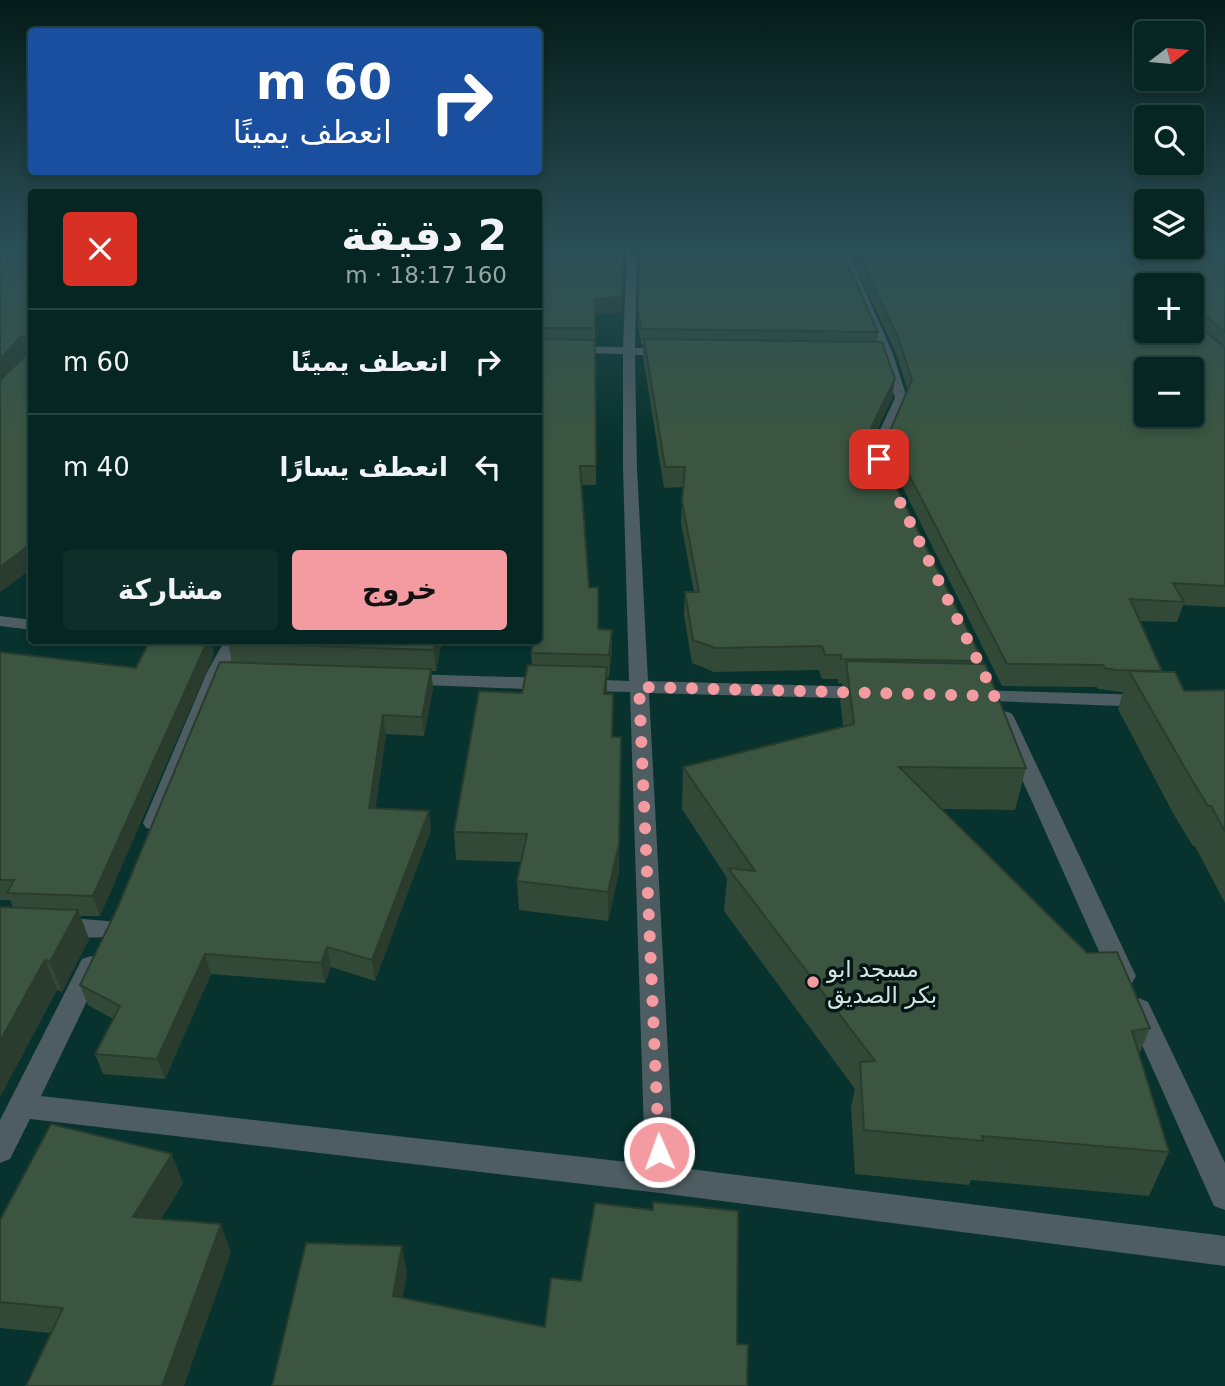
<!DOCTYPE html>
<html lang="ar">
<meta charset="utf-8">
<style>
body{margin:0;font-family:"DejaVu Sans","Noto Naskh Arabic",sans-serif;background:#0e2e2a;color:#f1f3f6;direction:rtl;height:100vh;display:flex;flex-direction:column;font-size:26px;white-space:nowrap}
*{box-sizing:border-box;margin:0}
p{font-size:23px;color:#97a5a5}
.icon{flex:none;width:38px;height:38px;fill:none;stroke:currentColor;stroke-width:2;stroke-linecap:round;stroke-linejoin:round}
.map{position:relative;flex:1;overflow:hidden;direction:ltr}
.panel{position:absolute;left:28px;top:189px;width:514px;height:455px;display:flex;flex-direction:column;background:#052622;border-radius:7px;box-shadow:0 4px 10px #0003,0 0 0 2px #264340;direction:rtl}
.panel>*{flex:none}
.banner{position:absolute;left:28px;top:28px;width:514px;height:147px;border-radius:7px;box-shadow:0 4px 10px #0003,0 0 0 2px #264340;direction:rtl;background:#1a4fa0;color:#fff;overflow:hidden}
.needle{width:46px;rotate:74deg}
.buttons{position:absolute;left:1134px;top:21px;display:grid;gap:14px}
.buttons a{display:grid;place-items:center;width:70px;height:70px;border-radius:7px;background:#052622;box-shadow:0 4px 10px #0003,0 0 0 2px #264340;font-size:35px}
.pin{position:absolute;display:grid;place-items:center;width:60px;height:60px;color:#fff;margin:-30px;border-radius:14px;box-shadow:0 4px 10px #0006}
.me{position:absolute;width:77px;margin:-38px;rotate:358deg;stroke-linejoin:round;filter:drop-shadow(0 0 5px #0008)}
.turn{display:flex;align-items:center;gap:24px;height:147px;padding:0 35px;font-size:32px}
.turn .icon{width:91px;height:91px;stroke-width:2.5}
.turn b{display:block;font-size:49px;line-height:60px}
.round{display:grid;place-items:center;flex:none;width:74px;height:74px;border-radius:7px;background:#0e2e2a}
.headline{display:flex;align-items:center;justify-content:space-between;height:119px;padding:0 35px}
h1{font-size:42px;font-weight:700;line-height:52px}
.primary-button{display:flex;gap:14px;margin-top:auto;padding:14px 35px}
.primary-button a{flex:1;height:80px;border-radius:7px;background:#f49aa1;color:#111;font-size:28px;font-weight:700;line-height:80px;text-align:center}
.primary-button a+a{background:#0e2e2a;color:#f1f3f6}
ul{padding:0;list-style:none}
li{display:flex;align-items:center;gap:21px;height:105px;padding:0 35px;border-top:2px solid #264340}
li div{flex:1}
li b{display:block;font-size:26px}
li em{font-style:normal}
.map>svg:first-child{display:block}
</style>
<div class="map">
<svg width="1225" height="1386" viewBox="0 0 1225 1386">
<rect width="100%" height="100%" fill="#07322d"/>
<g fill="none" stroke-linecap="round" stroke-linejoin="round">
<!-- minor -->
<path fill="#4d5d62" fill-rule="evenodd" d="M627,247H637L635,348H669L675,352L669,356L635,355L637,468L648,681L867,687L877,693L867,699L649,693L674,1167L1225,1236V1266L660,1193L30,1119L10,1159L0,1163V1120L82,959L91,956L100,959L104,966L41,1096L645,1164L630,692L582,691L572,685L582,679L629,681L623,468V354L539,352V346L623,347Z
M837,247H846L893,354L907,398L884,451L892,473L885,477L878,473L870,451L895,398L881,354Z
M0,616L32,620V630L0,626Z
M225,640H243L225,672L165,823L162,828L154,830L146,828L143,823L207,672Z
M407,674L549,678L559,684L549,690L400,684L398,680Z
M971,690L1147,695L1157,701L1147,707L964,700L961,696L964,692Z
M1004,711L1011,713L1014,717L1136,976L1132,983L1123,986L1114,983L1110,976L994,717L997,713Z
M59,917L119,922L122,928L119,934C100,940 69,938 50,932L47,926L50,920Z
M1139,998L1148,1002L1225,1163V1210L1214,1206L1126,1009L1130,1002Z"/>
</g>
<!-- wall -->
<path fill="#334938" d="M0,247H32V568L0,592Z
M539,247H625H624L622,312L595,314L596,485H581L589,588L598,629L612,651L609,677H607V694H613V737L619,872L608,921L519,910L517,881L521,862L456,860L454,832L522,693L532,665L531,653L539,640Z
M640,247L878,332L877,342L895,379L892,398L872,440L983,661L982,664L1026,768L1015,810L942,809L1150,1028L1139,1055L1169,1152L1149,1196L971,1180L969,1185L855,1174L851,1107L855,1089L724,911L727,878L682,809L683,767L843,726L840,700L843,684L838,683V679H822L819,670L714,672L692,663L684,615L685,592H694L681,523L683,487L664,488L643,357V344H641L638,324Z
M846,247H1225V607L1183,605L1177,622L1139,621L1162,671L1184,691L1225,690V903L1195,846H1193L1174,815L1118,709L1123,692L1098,689L1097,687L1002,686L888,458L887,451L889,433L908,391L896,353Z
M442,640L436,671H431L433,688L424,736L386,734L375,808L431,830L375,981L331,967L325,983L211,974L165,1079L103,1074L95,1054L113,1019L88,1005L80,985L117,909L232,663L228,643Z
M0,652L136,668L214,654L100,916H80L89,939L62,992L57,990L0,1097V907H13L10,900H0Z
M183,1183L161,1219L231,1253L51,1333L0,1328V1220Z"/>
<!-- shaded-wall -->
<path fill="#293c2e" d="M624,247H625H624L622,312L595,314V299Z
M21,337L26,353L0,381V359Z
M895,379L892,398L868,450L870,430Z
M32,543V568L0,592V567Z
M612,630V651L609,677V655Z
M208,640H211L214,654L100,916L93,896Z
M436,640H442L436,671L434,650Z
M607,667V694H604Z
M431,669L433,688L424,736L422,717Z
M383,715L386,734L373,828L369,808Z
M621,737L619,872L608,921V892Z
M429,811L431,830L375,981L372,960Z
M78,910L89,939L62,992L50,962Z
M327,947L331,967L325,983L321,963Z
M205,954L211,974L165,1079L157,1059Z
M45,960L57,990L0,1097V1041Z
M172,1154L183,1183L145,1246L133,1217Z
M221,1224L231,1253L184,1386H162Z
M402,1246L407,1274L398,1324L393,1296Z"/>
<!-- building -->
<path fill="#3b5541" stroke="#293c2e" stroke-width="2" fill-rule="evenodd" d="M0,247H32V543L0,567V380L29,352V337H21L0,359Z
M539,247H624L622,297L595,299V328H539Z
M640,247H840L878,332L641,329L638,309Z
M854,247H1112L1148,278H1152L1155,271L1129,247H1225V332L1198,310H1194L1192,316V285H1146V331H1192V319L1225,348V586L1173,583L1184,602L1130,599L1162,671L1115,670L1105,668L1103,665L1007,664L891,440L889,433L912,380L898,337ZM1146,369H1192V415H1146Z
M539,339L595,340L596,466H580L589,588L598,587V629L612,630L609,655L531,653L534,640H539V616L541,607H539Z
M644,339L882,342L895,379L870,430L872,439L983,661L841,659V655H825L822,646L716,648L693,640L685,592H699L682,501L685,467H665Z
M150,640H208L93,896L7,893L14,880H0V652L136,668Z
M229,640H436L434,650L228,643Z
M846,661L985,664L1026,768L899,767L1087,953L1117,952L1150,1028L1132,1031L1169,1152L982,1136L983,1141L864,1130L860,1062L875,1061L728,868L755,871L683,767L854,724Z
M220,662L431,669L422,717L383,715L369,808L429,811L372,960L327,947L321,963L205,954L157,1059L95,1054L120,1006L80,985L117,909Z
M528,665L607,667L604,694H613L612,737H621L619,844L608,892L517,881L527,834L454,832L479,691L522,693Z
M1129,671L1175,672L1184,691L1225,690V831L1211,806H1208L1189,775Z
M0,907L78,910L50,962L45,960L0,1041Z
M51,1124L172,1154L133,1217L221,1224L162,1386H26L63,1308L0,1302V1220Z
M653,1202L738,1211L737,1344L748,1345L747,1386H272L306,1243L402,1246L393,1296L545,1327L551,1278L581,1281L595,1203L653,1210Z"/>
<!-- sky -->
<linearGradient id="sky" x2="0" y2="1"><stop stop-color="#041c19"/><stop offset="0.56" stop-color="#2b4f57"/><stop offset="1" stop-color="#2b4f57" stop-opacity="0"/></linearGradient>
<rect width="1225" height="441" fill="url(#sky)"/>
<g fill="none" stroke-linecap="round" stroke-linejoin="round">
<!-- route -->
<path stroke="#f49aa1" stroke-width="12" stroke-dasharray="0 21.6" d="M659,1152L639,687L995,696L879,459"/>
</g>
<!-- markers -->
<circle fill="#f49aa1" stroke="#061614" stroke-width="2.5" cx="813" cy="982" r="7"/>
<g text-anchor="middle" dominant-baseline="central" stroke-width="7" stroke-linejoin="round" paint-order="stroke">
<!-- near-poi labels -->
<g font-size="23" fill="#d1e6e3" stroke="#061614" text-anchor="start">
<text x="827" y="969">مسجد ابو<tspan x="827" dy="26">بكر الصديق</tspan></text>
</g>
</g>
</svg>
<div class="buttons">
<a><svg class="needle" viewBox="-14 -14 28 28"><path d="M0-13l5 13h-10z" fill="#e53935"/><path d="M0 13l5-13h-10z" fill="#97a5a5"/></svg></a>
<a><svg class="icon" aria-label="search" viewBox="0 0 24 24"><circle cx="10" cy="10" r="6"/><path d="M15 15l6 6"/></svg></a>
<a><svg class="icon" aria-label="layers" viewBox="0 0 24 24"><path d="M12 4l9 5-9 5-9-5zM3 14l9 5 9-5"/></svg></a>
<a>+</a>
<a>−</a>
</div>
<div class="pin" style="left:879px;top:459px;background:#d93025"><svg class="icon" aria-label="arrive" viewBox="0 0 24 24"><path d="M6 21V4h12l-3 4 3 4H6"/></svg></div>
<svg class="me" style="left:659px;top:1152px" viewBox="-20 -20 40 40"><circle r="17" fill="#f49aa1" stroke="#fff" stroke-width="3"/><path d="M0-11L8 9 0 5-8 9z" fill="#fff"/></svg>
<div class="banner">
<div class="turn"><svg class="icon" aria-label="right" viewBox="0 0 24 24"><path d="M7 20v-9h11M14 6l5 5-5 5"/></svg><div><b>60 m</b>انعطف يمينًا</div></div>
</div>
<section class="panel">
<div class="headline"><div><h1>2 دقيقة</h1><p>160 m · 18:17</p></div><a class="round" style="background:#d93025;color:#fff"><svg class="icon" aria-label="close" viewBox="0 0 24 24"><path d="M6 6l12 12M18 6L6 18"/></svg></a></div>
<ul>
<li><svg class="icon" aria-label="right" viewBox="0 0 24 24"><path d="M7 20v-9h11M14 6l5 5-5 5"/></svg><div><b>انعطف يمينًا</b></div><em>60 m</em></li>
<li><svg class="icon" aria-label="left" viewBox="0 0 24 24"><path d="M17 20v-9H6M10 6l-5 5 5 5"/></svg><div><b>انعطف يسارًا</b></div><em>40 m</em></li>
</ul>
<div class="primary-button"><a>خروج</a><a>مشاركة</a></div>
</section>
</div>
